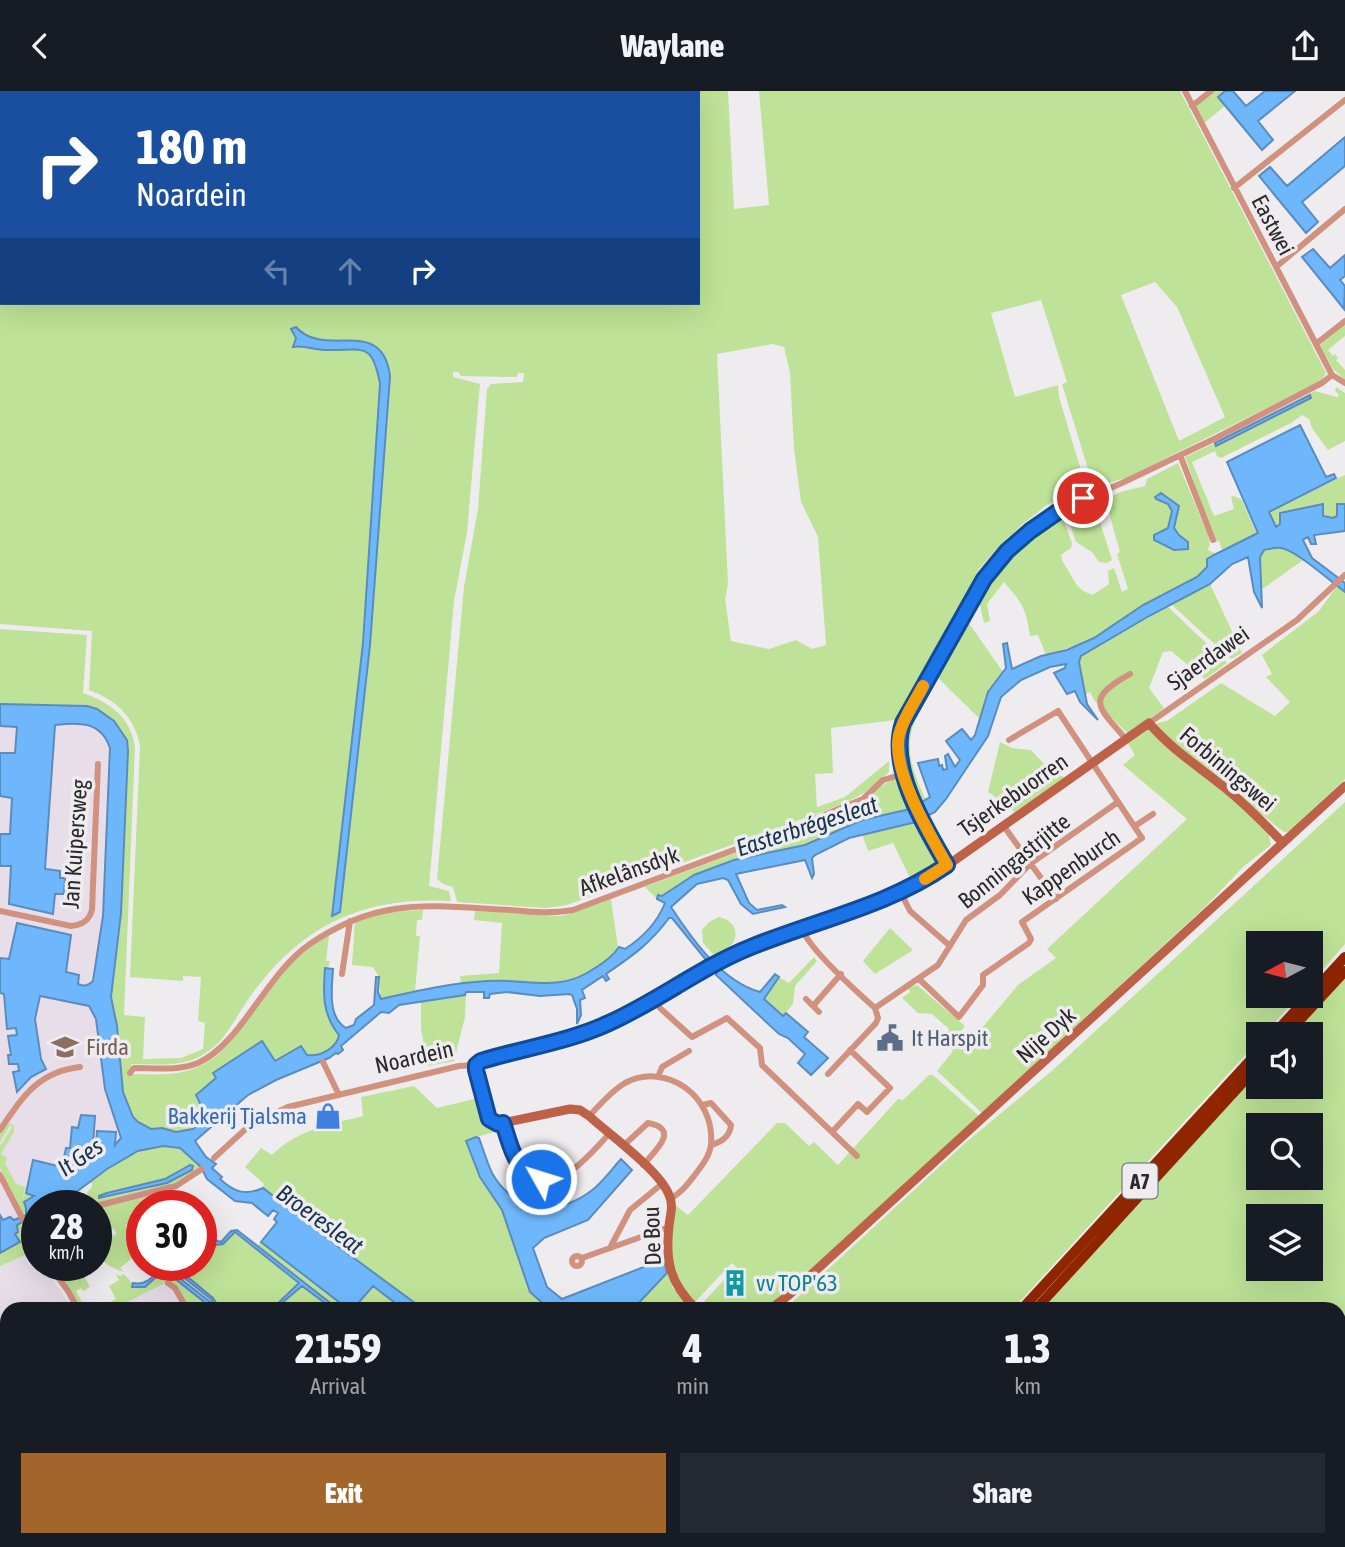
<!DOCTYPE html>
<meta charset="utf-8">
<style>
body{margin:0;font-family:"Asap Condensed",sans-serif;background:#242831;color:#f1f3f6;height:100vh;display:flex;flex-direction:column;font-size:26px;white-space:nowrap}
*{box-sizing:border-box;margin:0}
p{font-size:23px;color:#9ea1a6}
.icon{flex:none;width:38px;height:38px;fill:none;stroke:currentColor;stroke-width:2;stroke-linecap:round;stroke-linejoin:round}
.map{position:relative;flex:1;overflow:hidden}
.sheet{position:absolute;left:0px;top:1211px;width:1346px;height:245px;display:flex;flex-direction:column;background:#171b24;border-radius:21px 21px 0 0;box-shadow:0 7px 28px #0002}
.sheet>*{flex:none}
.guide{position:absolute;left:0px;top:0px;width:700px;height:214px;box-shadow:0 7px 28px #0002;background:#1a4fa0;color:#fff;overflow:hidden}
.needle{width:46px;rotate:263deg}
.tools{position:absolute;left:1246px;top:840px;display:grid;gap:14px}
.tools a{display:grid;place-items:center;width:77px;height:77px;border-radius:0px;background:#171b24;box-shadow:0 7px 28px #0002;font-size:35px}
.speed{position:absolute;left:21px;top:1099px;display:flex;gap:14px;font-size:35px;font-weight:700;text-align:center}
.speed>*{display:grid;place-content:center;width:91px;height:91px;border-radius:50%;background:#171b24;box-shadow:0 7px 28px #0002;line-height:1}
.speed small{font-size:18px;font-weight:400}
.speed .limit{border:10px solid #d22;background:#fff;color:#111}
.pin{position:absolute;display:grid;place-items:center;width:60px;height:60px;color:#fff;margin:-30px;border:4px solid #fff;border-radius:50%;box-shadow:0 2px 7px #0007}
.me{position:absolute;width:77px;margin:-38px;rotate:309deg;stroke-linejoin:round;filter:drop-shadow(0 0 5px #0008)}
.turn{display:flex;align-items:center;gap:24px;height:147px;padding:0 21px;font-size:32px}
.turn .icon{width:91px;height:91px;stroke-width:2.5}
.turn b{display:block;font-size:49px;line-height:60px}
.lanes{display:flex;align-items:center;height:66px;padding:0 21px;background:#0003;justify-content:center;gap:35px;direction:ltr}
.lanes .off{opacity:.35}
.eta{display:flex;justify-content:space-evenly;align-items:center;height:119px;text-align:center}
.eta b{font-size:42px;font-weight:800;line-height:49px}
.button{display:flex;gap:14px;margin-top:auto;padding:14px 21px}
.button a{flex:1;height:80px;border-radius:0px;background:#a3662a;color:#fff;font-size:28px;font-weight:800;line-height:80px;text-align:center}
.button a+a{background:#242831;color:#f1f3f6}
header{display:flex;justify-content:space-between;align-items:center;height:91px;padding:0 21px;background:#171b24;font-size:32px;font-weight:800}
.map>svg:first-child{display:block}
</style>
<header><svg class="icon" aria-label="back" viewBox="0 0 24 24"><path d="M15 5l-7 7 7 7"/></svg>Waylane<svg class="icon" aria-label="share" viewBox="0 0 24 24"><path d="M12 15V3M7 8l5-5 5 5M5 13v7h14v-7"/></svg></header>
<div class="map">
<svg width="1345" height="1456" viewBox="0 0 1345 1456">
<rect width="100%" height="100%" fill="#efecf0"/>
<!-- built -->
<path fill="#e7dee9" d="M76,631L97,638L105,646L110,657L103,825L93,890L103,986L121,1049L81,1077L78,1037H72L70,1058H66L62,1077L33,1070L34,1105L26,1124L14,1129H3L0,1124V635Z
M25,1147L37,1174H42L73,1218H7V1392L0,1387V1149Z
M173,1182L197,1218H104L133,1204Z
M0,1441L7,1446V1449H12L21,1454L27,1449H508L500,1456H0Z"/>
<!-- green -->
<path fill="#bee297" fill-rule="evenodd" d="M0,0H329L2,2V212H698V2H332V0H728L734,118L769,114L759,0H1180L1326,282L1321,290L1126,387L1097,395L1092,391L1062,293L1067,291L1041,209L991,222L1015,306L1058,294L1059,306L1085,393L1079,399L1047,414L1024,432L1000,454L979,478L895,629L831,637L833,682L815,683L817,716L845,706L889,670V681L864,702L843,713L567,814L546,817L457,811L453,796L443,793L437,788L464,496L478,418L487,298L491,293L523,291L524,282H518L517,286L461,285L458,281H453V286L480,293L467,441L454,510L429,795L449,800L451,810C361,805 299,835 247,910C234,929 225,951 204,963C183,977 156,973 131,973L132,983C150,983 169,985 186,980C230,968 244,930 268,897C285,875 306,859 329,844L326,870H330L328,877H325C323,902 323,923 339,943C336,968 294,966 275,970L261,951L214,982L217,987L196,1004L207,1027L193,1038L176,1041L162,1037L151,1038L138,1031L133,1026L123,1001L118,947L111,906L121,822L128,660L87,615L0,613V538L87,544L83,602C111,612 130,626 135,655L124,924L145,926L143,968L181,967L203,958L205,932L198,930L201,886L183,885V890L130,886L140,655C135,626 116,609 89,599L92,540L0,533ZM1155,191L1177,216L1225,326L1179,350L1121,204ZM296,236C300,240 303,244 309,247C337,260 383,228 390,285L370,554L349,678L363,552L380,293C374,253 362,259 328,259C316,259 306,254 294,256L296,247L291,239ZM773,253L784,256L790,282L794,358L801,411L818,446L826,554L812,558L796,549L769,558L731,550L725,508L728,493L717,263Z
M1212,0H1225L1218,6L1225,15L1203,33L1193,15Z
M1345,232V245L1328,259L1333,265L1335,263L1338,267L1336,269L1345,279V289L1333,278L1320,254Z
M1336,296L1345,302V350L1328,359L1312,337L1309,328L1302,324L1291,332L1221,367L1217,365L1215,360L1192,371L1214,425L1234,418L1231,406L1234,405L1241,408L1257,443L1222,459L1219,450L1215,451L1185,366L1215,352L1216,355L1311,307L1309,304L1287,315L1315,300L1337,306L1339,305L1335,299Z
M1178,372L1208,444L1210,453L1208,459L1216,463L1207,468V476L1197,486L1143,514L1087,551L1046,564L1038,544L1030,545C1026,517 1022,512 1004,491L987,513L990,530L984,532L979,510L968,531L1003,581L988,601L980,628L937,586C908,637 899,654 926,709L919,713C905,681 898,674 904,638L985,490L1006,463L1033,439L1057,423L1089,409L1094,412L1112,469L1107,472L1099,471L1092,461L1076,451L1066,422L1062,425L1072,452L1071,457L1061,464L1062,469L1076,493L1083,500L1093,504L1109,493L1108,480L1114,477L1122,501L1128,498L1117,463L1120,461L1106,411C1116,399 1131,399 1145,395L1147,388ZM1164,403L1179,415L1174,433L1175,439L1188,451L1169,457L1157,451L1158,442L1168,437L1172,421L1168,413L1158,410Z
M1345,384V413H1337V425L1326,428L1323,425L1322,413L1276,436L1270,421Z
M1282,457L1303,469L1261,499L1259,487L1261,462L1264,459Z
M1210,493L1242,562L1231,568L1171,513Z
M1337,495L1345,501V688L1288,741H1284L1174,655L1157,636V632L1167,630L1221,592L1275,625L1290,611L1266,586L1272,583L1262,564L1319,520Z
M1167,515L1227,572L1205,588L1171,560L1163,561L1149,597L1164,617L1128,643L1094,609L1090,601L1085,603L1079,568L1084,563Z
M1147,638H1150L1237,709L1268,740L1271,754L1244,775L1205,816L982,1022L937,980L953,960L943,951L949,938L932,923L918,922L902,907L910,901L908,897L917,894L965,935L960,941L971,950L1018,894L1056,867L1047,858L1187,728L1123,674L1135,664L1127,651Z
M1000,651L1012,657L1031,659L1047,676L1065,687L1015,721L988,701Z
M893,688H897L904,693L914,716L910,718L847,736L805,754L734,769L702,780L687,787L662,805L658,804L657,808L645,796L794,740L845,717Z
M1345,711V853L1311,892V852H1258V905H1299L1264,943H1258V950L1013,1218H785L964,1053L1054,978Z
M919,730L941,773L912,791L893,752L868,760L862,743Z
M611,808L618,857L605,870L584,885L568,892L488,890L461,893L460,885L499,882L502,832L474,829L475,820L562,825Z
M423,819L422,829H417L416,845H420L415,900L381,908L379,886L373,876L352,874L355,831L389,821Z
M719,826C746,832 737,862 713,863L703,852L702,839L709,831Z
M890,837L913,859L875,883L863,870Z
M814,866L817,870L795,895L793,913L783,925L764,907L779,886L789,892Z
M1345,886V1298L1339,1302V1218H1043L1258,982V996H1311V943H1293ZM1258,1034H1311V1087H1258ZM1258,1125H1311V1178H1258Z
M466,901L465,926L454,970L428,975L421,938V909Z
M929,984H933L979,1025L773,1213L765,1218L699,1216L736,1176L732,1172L694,1212C664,1180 671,1153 674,1113L688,1124L777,1032H785L809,1055L814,1051L838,1074L898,1008L903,1009Z
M414,995L437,1017L478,1007C483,1025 482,1032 501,1036L502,1039L476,1046L470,1062L480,1086L502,1119L530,1201L549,1218H423L339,1156L263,1097L264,1093L245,1076L261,1057L272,1064C297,1039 330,1033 363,1025L361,1006Z
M9,1032L14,1035V1041L1,1063L7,1067L5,1072L16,1093L25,1096L22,1110L25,1103L33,1105L24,1111L27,1117L23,1125L0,1077V1055L12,1037L10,1034L0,1051V1042Z
M163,1055L180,1057L201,1076C172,1102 128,1106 90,1114L87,1102L92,1096L91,1090C113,1074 136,1058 163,1055ZM190,1074L193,1078L151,1097L100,1108L107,1102L165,1088Z
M147,1106L151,1115H142L140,1124L136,1119L131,1122L134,1127L125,1135L142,1157V1163L138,1162L120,1177L124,1181C95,1171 96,1163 96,1134L115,1145L116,1141L96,1121V1117Z
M20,1132L37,1162V1174L44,1175L42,1177L36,1176L27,1163L0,1175V1162L20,1151L15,1143L17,1134Z
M232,1141H235L299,1192L272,1218H220L213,1207L189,1187V1182L184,1183L173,1174H194V1176L201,1174V1168C209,1160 213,1155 223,1153Z
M261,1151L348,1218H338L257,1155Z
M52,1174H67L79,1188V1185L71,1174H78L90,1196L83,1200L81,1197L76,1200L84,1215L80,1216L68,1195Z
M161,1178L213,1218H189L178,1196L165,1192L113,1218H91L98,1217L116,1208L109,1195L119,1189L116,1183L120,1185L124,1183L133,1193L132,1196L143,1197L157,1186Z
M667,1182L673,1197L692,1218H633Z
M373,1194L403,1218H353Z
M302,1195L333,1218H275Z
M1345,1312V1456H1074L1079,1449H1339V1315Z
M533,1449H586L571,1456H525Z
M600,1449H653L636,1456H583Z
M718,1449H1064L1059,1456H728Z"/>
<!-- water -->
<path fill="#6fb7fc" stroke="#5a8cbd" stroke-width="2" d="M1225,0H1233L1246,15L1265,0H1295L1258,30L1273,49L1262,59L1218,6Z
M1345,46V75L1302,111L1318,131L1306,142L1259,85L1270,76L1287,95Z
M1313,158L1330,177L1345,164V185L1340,189L1345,195L1344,218L1302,166Z
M296,236C325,269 382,223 390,285L370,554L340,821L332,825L363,552L380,293C372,249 363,260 326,259C314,259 305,254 293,256L296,247L291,238Z
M1310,304L1311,307L1216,355L1215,352Z
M1300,334L1326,386L1334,383L1336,387L1269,421L1276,436L1280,433V422L1323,413V425L1333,427L1337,425V413H1345V440L1314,444L1316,453H1311L1308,446L1303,449L1312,467L1345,492V501C1331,491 1296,459 1281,457C1276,456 1269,458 1264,459L1260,466L1262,517L1254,501L1248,466L1232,473L1210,493L1149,525L1081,565L1079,571L1087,613L1098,629L1080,611L1075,600L1067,603L1054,582L1065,577L1066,573L1050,576L1021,589L1001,606L988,645L946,708L935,721L916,731L849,747L815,764L812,767L814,783L812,787L805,769L736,783L749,812L757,819L782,814L785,816L753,823L741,813L728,789L723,787L697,793L671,816C692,848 721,890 760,901L775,883L779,886L764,908L783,925L786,922L808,941L804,946L828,967L811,984L798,972L805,963L788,947L779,943L716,884L717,878L709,869H706L672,827H669C650,853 632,865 606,883L609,888L606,890L603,885L582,899L585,907L580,909L581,924L577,933V918L572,904L569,903L540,905L507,901L490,903L489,907H484V901H466L465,904L399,914L389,922L381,921L341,955L343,959L338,963L336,962L329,967L276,989L248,1004L195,1050L206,1066L216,1073L212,1077L222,1086L220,1088C234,1101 245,1105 263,1097L339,1156L423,1218H403L373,1195L353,1218H348L261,1151L277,1131L274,1128L278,1122L273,1119L268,1125L252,1112L235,1110L207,1088L201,1076L180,1057L163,1055L138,1060L107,1078L67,1108L64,1111L65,1115H37V1132L28,1128L17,1134L18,1141L15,1143L20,1151L0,1162V1124L3,1129L10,1126L14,1129L26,1124V1117L24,1111L34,1105L26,1102L33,1069L62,1076L66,1057H70L72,1036L78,1037L81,1024L95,1025L92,1068L81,1077L95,1068L97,1040L116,1041L115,1054L121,1047L105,998L96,928L89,915L40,905L35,928L41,968L46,978L31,986L17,1001L13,981L19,980L18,973H9L8,964H11L8,945L17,944L16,937L7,938L4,903L0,902V867L9,868L17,832L71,844L66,881L79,884L78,893C84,896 89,894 93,890L103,825L110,657C101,630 79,631 55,634L45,778L60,780V787H65L64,803H55L53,823L9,813L11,775H0V743H10L12,707L0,705V662H15L17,636L0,635V613L87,615L97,618L114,630L127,649L128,660L121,822L111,906L117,935L123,1001L133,1026L138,1031L151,1038L162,1037L176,1041L193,1038L207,1027L196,1004L216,987L213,982L262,950L275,970L301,955L307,964C320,966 337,957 339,944C322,923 323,902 325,877L333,878C332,897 327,926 346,937L354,934L356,928L374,914L376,886H379L378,901L381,908C416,900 451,892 487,890C528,887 558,903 595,877C605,871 613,865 619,856L625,858C642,847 657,832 665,812L657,808L658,804L662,805L694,784L734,769L805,754L862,729L910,718L930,706L918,672L938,668L939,675L942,674L943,679L947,678L945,665L948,663L955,676L960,669L946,650L962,638L971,649L975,644L988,601L1006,577L1003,553L1007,552L1012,578L1041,565L1067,559L1094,547L1143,514L1197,486L1207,476V468L1214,464L1258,442L1227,371Z
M1161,402L1179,415L1174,437L1179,444L1188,451V458L1174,459L1154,449V444L1168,437L1172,420L1168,413L1156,408L1155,406Z
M476,1046L479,1047C483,1058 487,1071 492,1082C513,1120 558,1125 591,1100C602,1092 611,1079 621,1068L632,1079L588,1129L544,1147L533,1157L547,1196L562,1208L664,1168L667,1182L633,1218H549L530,1201L502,1119L480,1086L466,1050Z
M190,1074L193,1075L192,1079L167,1092L99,1107V1105L107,1102L165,1088Z
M201,1137L215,1149L221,1151L231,1140L237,1139L338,1218H333L302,1195L275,1218H272L299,1192L235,1141L223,1153L216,1154L201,1168L213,1151L201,1140Z
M163,1174L213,1213L212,1209L168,1174H173L184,1183L189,1182V1187L213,1207L220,1218H213L164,1179L145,1196H132L133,1192C148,1195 154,1184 163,1174Z
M0,1391L7,1395V1441L0,1437Z"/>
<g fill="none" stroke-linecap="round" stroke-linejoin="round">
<!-- street -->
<path stroke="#d1917f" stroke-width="6" d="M1192,15L1211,0
M1234,97L1345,9
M1276,176L1345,118
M1317,252L1345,230
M1332,284L1345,292
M1180,364L1213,449
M1149,632L1297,529L1345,484
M1126,648C1097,615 1085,608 1130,583
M1003,734L1056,808
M1135,735L1153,723
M948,774C924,736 888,677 903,632L984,488L1007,460L1030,440L1063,417L1122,392L1216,347L1322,292L1332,284L1185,0
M901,802L910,820L950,855
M0,820L71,835C82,834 89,830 92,819L98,673
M802,838C810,859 857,901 875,917L878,927L876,932L828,983
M342,883L350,830
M919,888L959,926L983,894V884L1029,852L1031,848L1022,831L1142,747L1058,620L1009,649
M653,908L661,918L692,946L727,927L760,957L762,974L857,1065
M806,908L819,921
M813,915L841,883
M875,917L938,874L966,829L1000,804L1030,773L1118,711
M323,971L339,1004
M130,982L134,977C155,977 179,980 198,972C242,952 266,883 310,853C380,805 431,815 510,819C532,821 551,823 573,819L785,740L863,708L883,689L903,683
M658,986L662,976L689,960
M703,1014L711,1012L731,1034C730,1045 722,1051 711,1054
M589,1025C600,1014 611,1000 625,992C667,970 715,1006 711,1053C710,1065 701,1076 694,1085C687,1094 681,1102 671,1107
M503,1032C507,1046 511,1061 519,1073C523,1080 529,1083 536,1086C565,1096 591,1062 609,1043
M0,1039C22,1007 37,981 80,976
M832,1041L858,1013L867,1021L890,997L850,959
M623,1055L648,1032C681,1038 655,1060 643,1074
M214,1067L250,1034L288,1016L459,975L476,974
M528,1083C542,1074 556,1071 571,1079
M0,1084L37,1156
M96,1115L176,1095L202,1078
M611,1155L630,1119L663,1092
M572 1170a5 5 0 1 1 10 0a5 5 0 1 1-10 0Z
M582,1167L669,1136
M49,1174L68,1200L78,1218
M168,1192L175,1197L187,1218
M0,1271L7,1267
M1339,1309L1345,1306
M223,1449L229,1456
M341,1449L347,1456
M49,1456L61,1449
M437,1456L444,1449
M1068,1456L1073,1449"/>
<!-- secondary -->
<path stroke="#bd6148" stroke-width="9" d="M696,1218C670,1192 665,1171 669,1135C670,1124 674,1114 669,1104C660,1080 610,1044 589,1025L580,1019L570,1018L498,1033L492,1031C481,1019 475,991 476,974L487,969L568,948L594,939L621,926L718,871L751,856L901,802L948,774L1149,632C1171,658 1198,675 1224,696C1245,713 1264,732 1283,752
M770,1218L789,1204L1345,695
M515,1456L522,1449"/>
<!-- highway -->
<path stroke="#8f2600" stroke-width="10" d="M1311,903L1345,866
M1274,943L1309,905
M1287,943L1345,880
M1022,1218L1258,961
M1036,1218L1258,975
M653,1456L671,1449
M680,1456L698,1449"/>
</g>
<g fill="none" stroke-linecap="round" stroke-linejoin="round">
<defs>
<path id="route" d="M541,1088C513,1077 512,1058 503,1032L498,1033L489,1028L476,979V974L481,970C524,957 568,951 609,932C658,910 701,876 751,856C817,829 888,815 947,774C925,736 888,677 903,632L984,488L1007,460L1030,440L1063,417L1083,407"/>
</defs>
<!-- route casing -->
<use href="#route" stroke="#114b97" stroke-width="18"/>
<!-- route -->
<use href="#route" stroke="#1a73e8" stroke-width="12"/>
<!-- slow -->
<path stroke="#f59e0b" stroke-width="12" d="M923,595C915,611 903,627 899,644C891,679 930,744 947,774L925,788"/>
</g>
<!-- icons -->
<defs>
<symbol id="civic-bare" viewBox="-9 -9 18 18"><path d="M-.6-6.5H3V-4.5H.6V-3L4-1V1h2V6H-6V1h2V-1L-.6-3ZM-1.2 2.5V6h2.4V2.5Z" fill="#5c6f8a" stroke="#efecf0" stroke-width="2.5" paint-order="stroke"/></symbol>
<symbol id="university-bare" viewBox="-9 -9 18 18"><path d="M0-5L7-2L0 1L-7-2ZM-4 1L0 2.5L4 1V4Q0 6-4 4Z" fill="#8d6e63" stroke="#efecf0" stroke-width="2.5" paint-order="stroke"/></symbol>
<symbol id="shop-bare" viewBox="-9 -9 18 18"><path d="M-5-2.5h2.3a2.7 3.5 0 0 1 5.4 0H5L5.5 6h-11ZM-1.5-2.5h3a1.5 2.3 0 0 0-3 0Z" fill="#3f7fe0" stroke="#efecf0" stroke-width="2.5" paint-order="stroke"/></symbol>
<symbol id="building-bare" viewBox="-9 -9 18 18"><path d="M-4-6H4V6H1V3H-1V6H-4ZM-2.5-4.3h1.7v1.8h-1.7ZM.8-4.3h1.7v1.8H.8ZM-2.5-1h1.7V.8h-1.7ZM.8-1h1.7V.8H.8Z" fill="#0f9aa8" stroke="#efecf0" stroke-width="2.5" paint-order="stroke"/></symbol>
</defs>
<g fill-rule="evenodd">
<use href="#civic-bare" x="871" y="928" width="38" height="38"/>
<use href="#university-bare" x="46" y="937" width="38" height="38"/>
<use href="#shop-bare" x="309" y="1006" width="38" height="38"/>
<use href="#building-bare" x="716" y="1173" width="38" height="38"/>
</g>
<g text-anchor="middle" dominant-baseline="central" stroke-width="7" stroke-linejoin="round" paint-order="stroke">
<!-- shield labels -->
<rect fill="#efecf0" stroke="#656466" stroke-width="2" x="1122.5" y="1072.5" width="35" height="35" rx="5"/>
<g font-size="21" font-weight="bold" fill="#2a292b">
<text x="1140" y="1090">A7</text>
</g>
<!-- street labels -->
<g font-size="23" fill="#2a292b" stroke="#efecf0">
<text transform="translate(1273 134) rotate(62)">Eastwei</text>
<text transform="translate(1208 567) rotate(-35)">Sjaerdawei</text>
<text transform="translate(1228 678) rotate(40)">Forbiningswei</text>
<text transform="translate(1013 704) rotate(-35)">Tsjerkebuorren</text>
<text transform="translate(75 753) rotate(-86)">Jan Kuipersweg</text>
<text transform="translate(1014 770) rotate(-39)">Bonningastrjitte</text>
<text transform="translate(1071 776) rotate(-35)">Kappenburch</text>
<text transform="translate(629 780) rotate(-20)">Afkelânsdyk</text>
<text transform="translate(1046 944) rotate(-42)">Nije Dyk</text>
<text transform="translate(414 966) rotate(-13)">Noardein</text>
<text transform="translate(652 1145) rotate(-92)">De Bou</text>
</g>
<!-- service labels -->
<g font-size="23" fill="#4e5e75" stroke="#efecf0" text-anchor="start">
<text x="911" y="947">It Harspit</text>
</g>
<!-- education labels -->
<g font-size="23" fill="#785e54" stroke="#efecf0" text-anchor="start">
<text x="86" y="956">Firda</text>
</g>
<!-- shop labels -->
<g font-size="23" fill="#366cbe" stroke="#efecf0" text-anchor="end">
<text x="307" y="1025">Bakkerij Tjalsma</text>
</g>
<!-- culture labels -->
<g font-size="23" fill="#0d838f" stroke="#efecf0" text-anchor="start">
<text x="756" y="1192">vv TOP'63</text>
</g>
<!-- water labels -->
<g font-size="24" font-style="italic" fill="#173550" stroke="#efecf0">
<text transform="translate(807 735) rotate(-18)">Easterbrégesleat</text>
<text transform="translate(80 1066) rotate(-34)">It Ges</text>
<text transform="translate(320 1128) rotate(36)">Broeresleat</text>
</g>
</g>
</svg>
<div class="tools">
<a><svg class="needle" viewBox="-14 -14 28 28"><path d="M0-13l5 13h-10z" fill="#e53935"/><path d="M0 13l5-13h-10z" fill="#9ea1a6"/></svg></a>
<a><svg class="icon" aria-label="sound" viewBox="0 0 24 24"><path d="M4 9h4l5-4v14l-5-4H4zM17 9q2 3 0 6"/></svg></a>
<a><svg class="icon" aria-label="search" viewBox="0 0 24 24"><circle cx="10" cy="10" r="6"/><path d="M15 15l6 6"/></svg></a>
<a><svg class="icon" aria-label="layers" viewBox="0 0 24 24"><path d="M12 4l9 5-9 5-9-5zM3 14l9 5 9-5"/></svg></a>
</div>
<div class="speed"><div>28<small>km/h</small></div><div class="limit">30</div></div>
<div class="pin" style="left:1083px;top:407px;background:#d93025"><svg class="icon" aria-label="arrive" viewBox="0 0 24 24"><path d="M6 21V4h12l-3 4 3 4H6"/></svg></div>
<svg class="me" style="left:541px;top:1088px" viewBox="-20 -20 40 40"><circle r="17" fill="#1a73e8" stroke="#fff" stroke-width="3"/><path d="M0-11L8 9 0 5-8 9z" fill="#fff"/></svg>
<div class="guide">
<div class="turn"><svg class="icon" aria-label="right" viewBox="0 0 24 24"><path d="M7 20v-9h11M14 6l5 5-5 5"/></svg><div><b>180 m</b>Noardein</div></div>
<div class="lanes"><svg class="icon off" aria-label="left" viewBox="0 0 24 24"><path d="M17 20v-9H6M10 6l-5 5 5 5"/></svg><svg class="icon off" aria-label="ahead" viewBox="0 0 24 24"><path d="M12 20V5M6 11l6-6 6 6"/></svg><svg class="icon" aria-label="right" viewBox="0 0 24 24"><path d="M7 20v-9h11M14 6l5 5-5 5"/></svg></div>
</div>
<section class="sheet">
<div class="eta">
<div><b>21:59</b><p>Arrival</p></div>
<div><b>4</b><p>min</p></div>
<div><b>1.3</b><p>km</p></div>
</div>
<div class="button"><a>Exit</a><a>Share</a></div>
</section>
</div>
